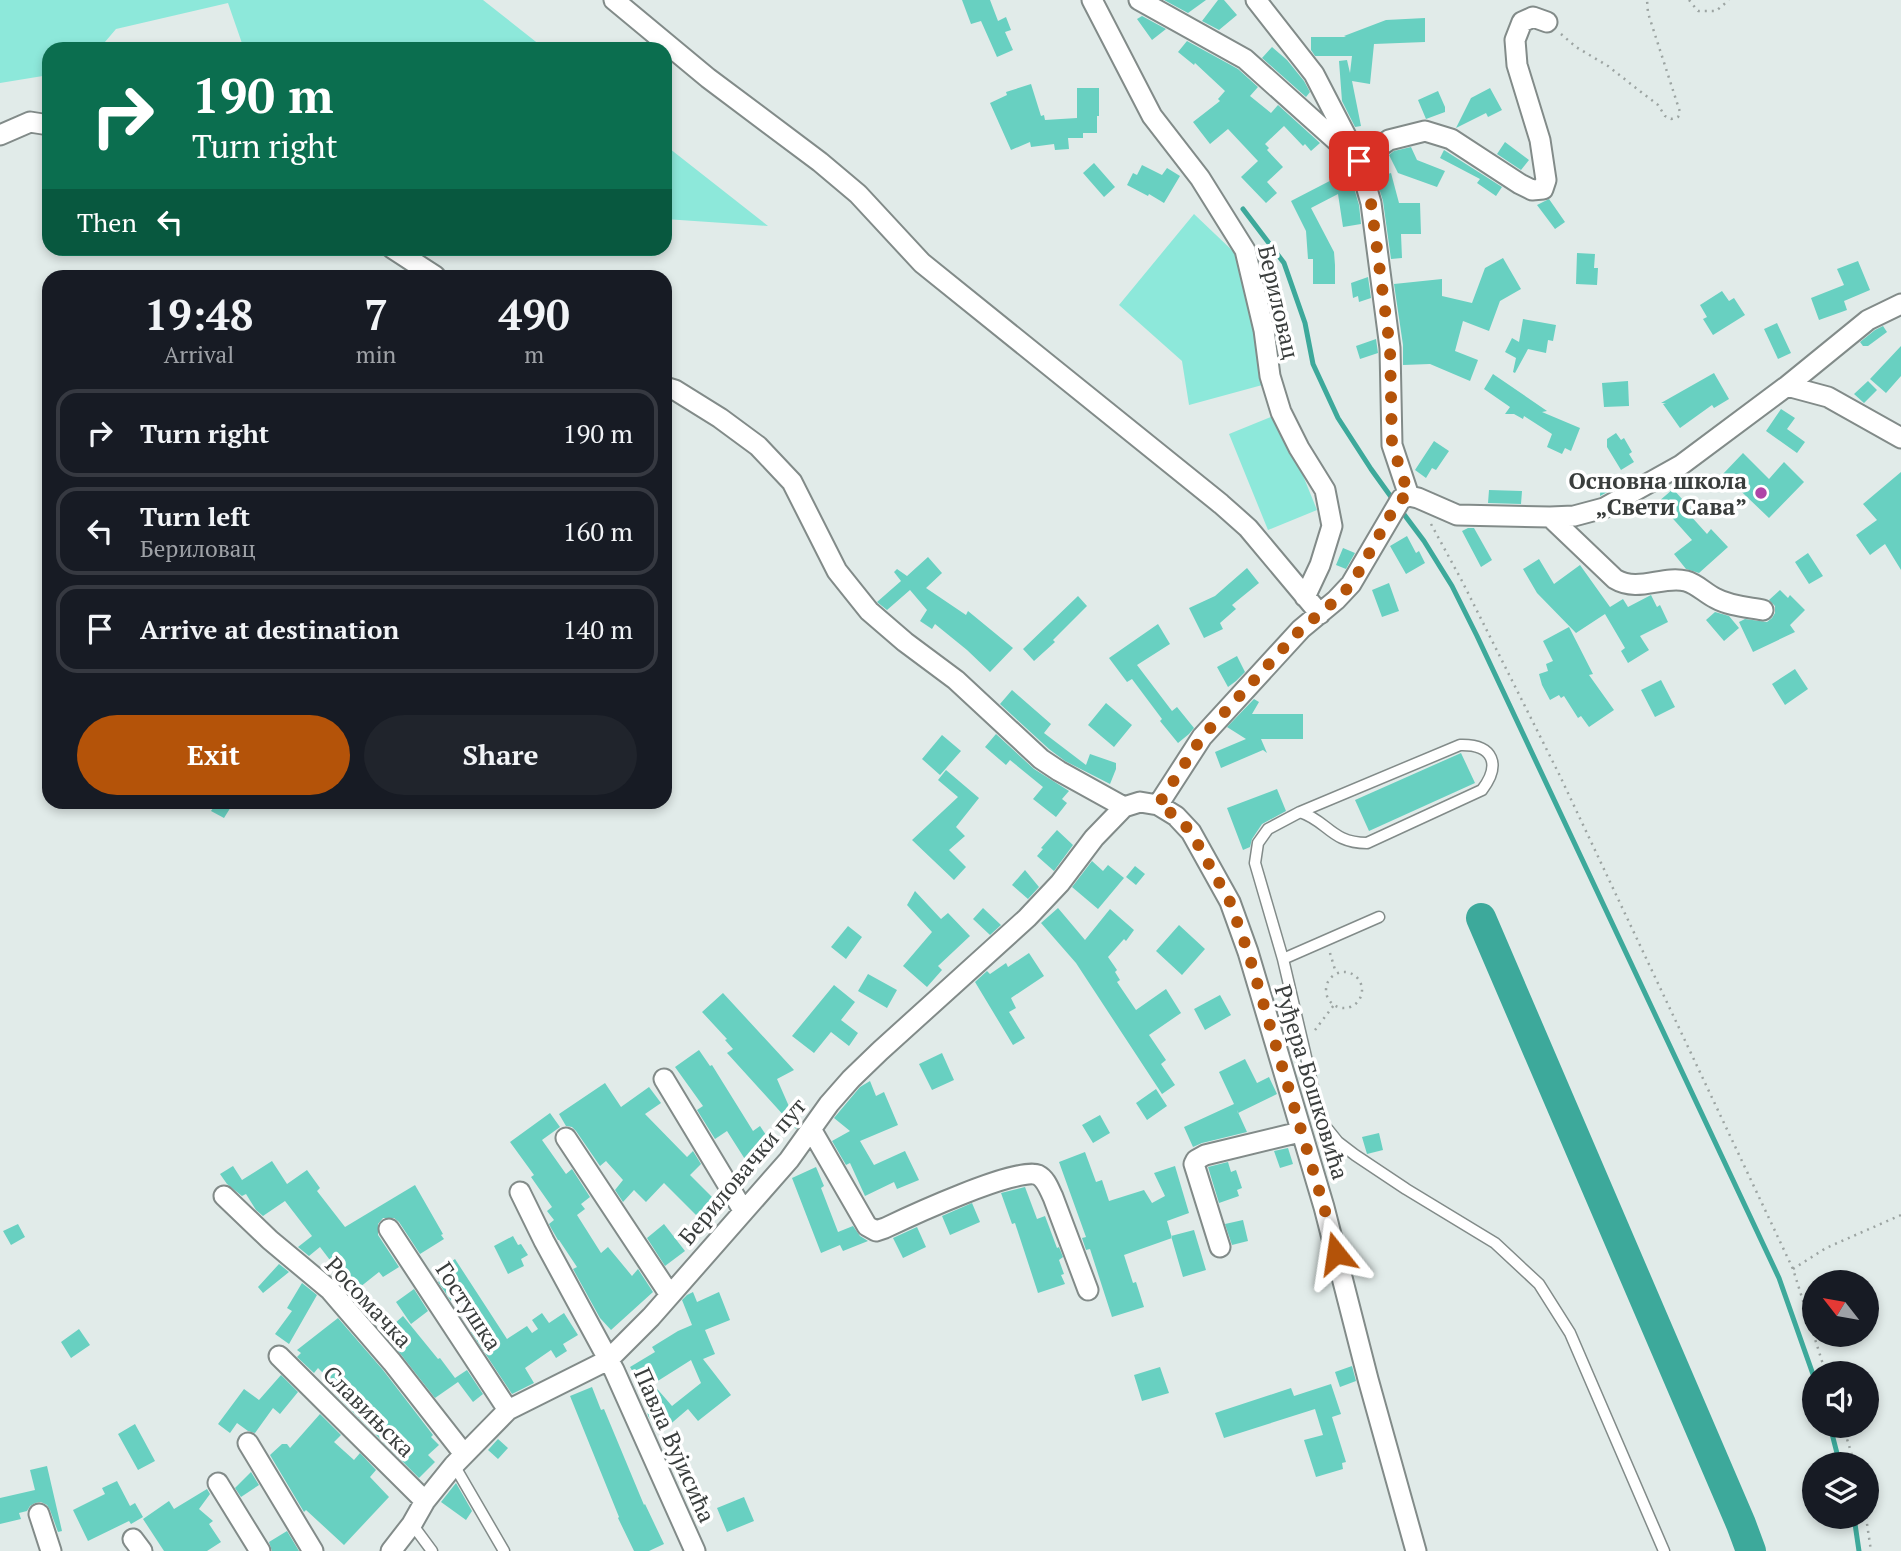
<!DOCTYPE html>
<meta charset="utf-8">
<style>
body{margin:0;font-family:"PT Serif",serif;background:#20242c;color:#f1f3f6;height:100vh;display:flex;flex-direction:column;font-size:26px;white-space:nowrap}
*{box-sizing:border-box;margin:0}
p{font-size:23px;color:#9ea1a6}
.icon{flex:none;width:38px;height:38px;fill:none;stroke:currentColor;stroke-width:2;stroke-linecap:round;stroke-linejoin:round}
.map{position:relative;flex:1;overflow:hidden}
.sheet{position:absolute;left:42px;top:270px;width:630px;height:539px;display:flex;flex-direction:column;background:#171b24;border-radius:21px;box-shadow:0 4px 10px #0003}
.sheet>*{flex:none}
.banner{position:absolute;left:42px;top:42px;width:630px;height:214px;border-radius:21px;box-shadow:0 4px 10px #0003;background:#0b6e4f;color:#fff;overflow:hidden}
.needle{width:46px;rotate:301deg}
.buttons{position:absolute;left:1802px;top:1270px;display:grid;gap:14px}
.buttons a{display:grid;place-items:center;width:77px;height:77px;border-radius:50%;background:#171b24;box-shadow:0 4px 10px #0003;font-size:35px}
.pin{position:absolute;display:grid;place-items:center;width:60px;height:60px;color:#fff;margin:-30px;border-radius:14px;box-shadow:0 4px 10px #0006}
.me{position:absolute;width:77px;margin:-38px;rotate:345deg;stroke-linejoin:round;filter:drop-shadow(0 0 5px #0008)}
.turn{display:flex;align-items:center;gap:24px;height:147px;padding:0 35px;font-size:32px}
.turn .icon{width:91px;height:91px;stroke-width:2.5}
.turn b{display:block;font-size:49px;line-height:60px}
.then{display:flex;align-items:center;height:66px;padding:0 35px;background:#0003;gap:14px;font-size:26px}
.eta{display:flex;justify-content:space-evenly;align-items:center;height:119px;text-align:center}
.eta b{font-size:42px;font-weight:700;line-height:49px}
.button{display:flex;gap:14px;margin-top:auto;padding:14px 35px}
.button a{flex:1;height:80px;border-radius:42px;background:#b45309;color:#fff;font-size:28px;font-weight:700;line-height:80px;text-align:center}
.button a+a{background:#20242c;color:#f1f3f6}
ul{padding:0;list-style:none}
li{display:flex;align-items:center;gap:21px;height:88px;margin:0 14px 10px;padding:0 21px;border:4px solid #363941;border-radius:21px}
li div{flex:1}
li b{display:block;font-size:26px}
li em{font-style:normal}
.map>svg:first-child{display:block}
</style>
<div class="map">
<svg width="1901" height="1551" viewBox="0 0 1901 1551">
<rect width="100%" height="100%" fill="#e1ebe9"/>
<!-- green -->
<path fill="#8de8da" d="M0,0H483L545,49H244L228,3L116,29L99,49H49V75L0,83Z
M665,145L768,226L665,219Z
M1194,214L1236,254L1258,327L1266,384L1189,405L1182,361L1119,305Z
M1278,414L1317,510L1268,530L1229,434Z"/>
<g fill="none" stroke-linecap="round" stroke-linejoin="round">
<!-- stream -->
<path stroke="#3da99b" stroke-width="5" d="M1243,209L1284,263L1305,323L1313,364L1338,418L1371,469L1394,501
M1400,509L1424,541L1452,586L1477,636L1779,1278L1815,1380
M1830,1426L1840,1465
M1854,1517L1859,1551"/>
<!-- river -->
<path stroke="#3da99b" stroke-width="30" d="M1481,918L1741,1524L1751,1551"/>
</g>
<!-- building -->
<path fill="#68d0c1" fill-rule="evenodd" d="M962,0H990L998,21L1006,17L1011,30L1005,32L1013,50L997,57L981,21L971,24Z
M1164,0H1206L1188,13Z
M1218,0H1224L1237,15L1219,30L1202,21Z
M1142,16L1166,29L1152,40L1137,19Z
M1425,18V42L1374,44L1370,84L1352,81L1361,126L1355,127L1342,101L1339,61L1347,60L1350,73L1352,56H1315L1311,50V37H1346L1344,36L1386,20Z
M1187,41L1238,69L1258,87L1250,96L1271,113L1278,105L1320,143L1311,151L1305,144L1303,146L1284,126L1265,144L1269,148L1267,150L1283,167L1267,182L1277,193L1266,203L1241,177L1258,161L1228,129L1210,144L1193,122L1220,101L1218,99L1225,91L1195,63L1194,65L1178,52Z
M1272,47L1287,60L1304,81L1310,92L1306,97L1262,58Z
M1031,84L1041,116L1044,115L1045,120L1077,118V88H1099V116H1097V133H1083V138H1068L1069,149L1055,150L1054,144L1031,147L1030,142L1011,150L990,103L1007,95L1006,92Z
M1490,88L1502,110L1488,117L1486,113L1456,128L1471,98Z
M1438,91L1445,107V112L1426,119L1418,100Z
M1505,142L1529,160L1521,170L1497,154Z
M1411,147L1417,160L1445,171L1437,187L1398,173L1389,155L1394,151Z
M1444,150L1502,187L1496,196L1477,183L1480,179L1440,158Z
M1094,163L1115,187L1104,197L1083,173Z
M1142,165L1162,175L1167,168L1180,176L1164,203L1149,194L1148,196L1127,185L1133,173L1137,175Z
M1349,171L1359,205L1361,224L1343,227L1338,194L1311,208L1334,252L1335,265V284H1313V259H1308L1306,231L1291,201Z
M1391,173L1399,203H1420L1421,234H1401L1402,258L1391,259L1383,201L1376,178Z
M1549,199L1565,222L1555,229L1537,205Z
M1577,253L1595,254L1594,268H1598L1597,285L1576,284Z
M1503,258L1521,289L1500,301L1489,331L1463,321L1455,351L1478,360L1470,381L1430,364L1403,365V345L1394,284L1442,279V296L1472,303L1485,268Z
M1858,261L1870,290L1844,301L1847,310L1819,320L1811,298L1844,285L1837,269Z
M1368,277L1371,298L1359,302L1358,296L1353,298L1351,283Z
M1722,291L1729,301L1734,298L1745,315L1713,335L1703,319L1707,317L1700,305Z
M1523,319L1556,325L1553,341L1548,340L1546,353L1528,349L1515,373L1513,372L1516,358L1505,352L1512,338L1519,342Z
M1777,323L1791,353L1778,359L1764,329Z
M1883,326L1887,332L1868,346H1863L1860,342L1875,330Z
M1376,339L1378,353L1360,359L1356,346Z
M1901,346V376L1886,393L1870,379Z
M1714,373L1729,399L1714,408L1712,405L1680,428L1663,404L1666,403H1661Z
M1493,374L1547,411L1542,412L1580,428L1571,451L1565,448L1562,454L1547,447L1552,434L1524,416L1523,419L1514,414H1505L1510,407L1484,389Z
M1628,381L1629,406L1604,407L1602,383Z
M1868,381L1877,390L1864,403L1854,394Z
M1781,409L1795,418L1787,429L1805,442L1797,453L1766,431Z
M1616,433L1621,440L1624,438L1632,452L1629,454L1634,462L1621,470L1607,447V439Z
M1434,441L1449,451L1436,470L1432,468L1426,478L1415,470Z
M1743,453L1769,479L1784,462L1804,482L1769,518L1723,474Z
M1901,472V570L1885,544L1870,555L1856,535L1877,520L1863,504Z
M1601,478H1614L1613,489L1600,496Z
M1673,489L1693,511L1689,514L1707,534L1711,529L1728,547L1699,573L1686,569L1674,554L1692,540L1658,502Z
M1489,490L1522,491L1521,504L1488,503Z
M1468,528H1474L1492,560L1481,567L1462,531Z
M1407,536L1416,553L1419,551L1425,563L1406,574L1390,546Z
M1343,548L1355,553L1346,569L1336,565Z
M1808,553L1823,576L1809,584L1795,562Z
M928,557L942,573L926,588L966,615L968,611L1013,648L990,672L967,650L935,624L932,629L920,621L927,610L910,590L887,610L877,602L901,581L894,572L897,569L907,576Z
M1539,559L1554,584L1580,565L1610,607L1623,599L1628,607L1651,595L1657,607L1660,605L1668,622L1640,636L1649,650L1628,663L1621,651L1625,648L1605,614L1576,633L1537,593L1523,569Z
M1247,568L1259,583L1232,605L1236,609L1220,623L1223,629L1204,638L1189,608L1215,596Z
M1389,583L1399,611L1382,617L1372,590Z
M1780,590L1788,598L1790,595L1805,610L1790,625L1795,632L1753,652L1739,622L1745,619L1767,622L1772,618L1775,613V606L1769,600Z
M1078,596L1087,606L1053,640L1055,642L1034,661L1023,649Z
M1715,612L1729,616L1739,628L1724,641L1706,620Z
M1158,624L1170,644L1137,665L1172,711L1177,707L1194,728L1189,734L1178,743L1160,721L1162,719L1132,679L1127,682L1109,658Z
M1569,627L1593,674L1589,675L1614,710L1589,727L1581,716L1578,718L1564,696L1561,698L1559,695L1550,700L1542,685L1539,674L1548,671L1546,664L1553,661L1543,641Z
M1237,656L1245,672L1236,681L1228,687L1217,667Z
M1795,669L1808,689L1785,705L1772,684Z
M1661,680L1675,707L1655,717L1641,690Z
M1012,690L1051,724L1044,733L1086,765L1090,754L1116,763V769L1110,784L1065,761L1049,749L1000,704Z
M1254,699L1259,702L1252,714H1303V739H1261L1267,753L1263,750L1221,768L1215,752L1246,739L1227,727Z
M1106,703L1132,725L1114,747L1088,725Z
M996,734L1034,769L1069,791L1062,799L1067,803L1056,817L1033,799L1043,787L1010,760L1006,765L985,747Z
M942,735L961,751L940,775L922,759Z
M1461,753L1475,783L1369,831L1355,800Z
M946,770L979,798L956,827L965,836L949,850L966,867L954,880L912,840L958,797L938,780Z
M1277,789L1286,811L1262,824L1252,839L1250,847L1243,850L1227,808Z
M217,802H234L224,818L211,811Z
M1057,830L1073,845L1054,871L1037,856L1043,849L1041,848Z
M1092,861L1103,871L1108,865L1124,878L1098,909L1072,887Z
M1135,866L1145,874L1136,885L1126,877Z
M1025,870L1039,887L1028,899L1012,885Z
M915,891L941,919L948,913L970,936L938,966L942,970L927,987L903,966L932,932L907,905Z
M983,908L1001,925L990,935L973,919Z
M1058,908L1085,940L1110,909L1134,930L1126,941L1124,939L1108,957L1117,970L1115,972L1120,980L1117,982L1136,1010L1166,989L1181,1013L1149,1035L1166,1060L1161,1064L1175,1085L1162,1094L1076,963L1041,923Z
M1179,925L1205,949L1182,975L1156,951Z
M848,926L862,937L846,959L831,947Z
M1029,953L1044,976L1011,998L1016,1008L1009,1012L1025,1038L1013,1045L975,982L987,971L990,974L1006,963L1008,967Z
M868,974L897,990L887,1008L858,991Z
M834,985L855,1002L841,1020L858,1033L849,1046L831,1032L814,1053L792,1036Z
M723,993L794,1070L777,1079L798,1127L796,1129L727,1053L733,1049L725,1040L727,1039L702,1012Z
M1220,995L1231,1015L1205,1030L1194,1009Z
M699,1050L710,1066L712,1065L753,1131L760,1126L774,1147L748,1164L727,1131L715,1139L697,1110L703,1106L675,1067Z
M942,1053L954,1080L932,1090L919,1064Z
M1245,1059L1257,1083L1269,1077L1277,1094L1238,1113L1237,1110L1247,1132L1202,1143L1193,1147L1184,1127L1234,1104L1219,1072Z
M870,1081L876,1096L884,1092L898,1125L860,1141L874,1165L905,1151L919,1180L897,1189L894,1182L865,1196L850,1163L846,1165L832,1141L850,1131L834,1118L860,1087Z
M605,1083L621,1107L649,1087L661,1103L645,1114L687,1157L693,1151L701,1164L690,1175L715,1200L698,1217L664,1183L646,1202L634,1190L623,1202L615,1190L623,1180L606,1161L600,1166L576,1131L572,1127L566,1126L559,1114Z
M1156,1089L1167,1106L1147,1120L1136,1103Z
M550,1113L560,1127L542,1140L566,1174L572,1169L590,1197L581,1204L585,1209L577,1215L601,1253L608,1247L632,1276L638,1269L653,1292L611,1330L600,1318L573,1269L577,1267L559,1240H558L551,1228L549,1224L554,1220L547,1211L552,1207L531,1177L534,1175L510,1142Z
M1100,1115L1110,1133L1093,1143L1082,1125Z
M1379,1133L1383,1150L1367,1154L1362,1137Z
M1288,1148L1293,1164L1280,1168L1274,1151Z
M1085,1152L1096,1182L1102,1180L1109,1201L1144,1190L1152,1203L1165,1196L1154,1173L1175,1166L1189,1213L1167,1221L1172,1238L1124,1255L1133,1283L1136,1282L1144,1307L1112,1317L1090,1249L1086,1250L1082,1238L1086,1237L1059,1162Z
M272,1161L287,1184L307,1170L320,1188L317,1191L345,1227L415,1185L443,1234L441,1235L444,1239L420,1254L399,1222L394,1218H383L378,1224V1235L399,1267L383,1277L379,1272L350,1295L333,1277L339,1272L320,1247L309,1256L298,1247L312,1236L285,1201L263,1216L256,1210L246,1194L242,1196L227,1184L220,1174L233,1166L242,1180Z
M1228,1162L1231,1172L1236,1170L1242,1188L1237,1190L1239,1196L1219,1203L1208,1167Z
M816,1167L824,1186L821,1188L838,1232L853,1226L860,1236L868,1241L843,1251L840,1245L821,1253L792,1178Z
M1025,1187L1037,1219L1045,1216L1057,1248L1059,1247L1063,1257L1059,1260L1064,1274L1061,1275L1065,1284L1038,1293L1015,1223L1012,1224L1001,1193Z
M972,1203L980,1222L950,1235L942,1216Z
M1243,1220L1248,1241L1232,1245L1225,1224Z
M18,1224L25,1237L11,1245L3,1231Z
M664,1224L685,1251L665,1266L647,1238Z
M917,1227L926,1247L903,1258L893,1238Z
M1194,1230L1206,1270L1183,1277L1171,1236Z
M513,1236L518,1245L521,1244L528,1255L521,1259L524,1266L508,1274L494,1246Z
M455,1259L507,1339L527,1326L532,1333L538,1329L532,1320L542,1313L549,1323L564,1313L578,1335L563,1344L567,1351L556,1358L551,1350L525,1368L534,1383L512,1394L471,1332L478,1328L458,1297L451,1301L438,1282L445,1278L440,1270Z
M279,1264L289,1272L263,1293L258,1287Z
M302,1283L317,1295L289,1344L275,1334L292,1311L287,1308Z
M414,1289L428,1311L411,1324L396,1302Z
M693,1292L697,1302L719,1292L730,1320L705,1330L715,1354L703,1359L731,1395L698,1421L688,1409L660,1433L648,1416L646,1405L650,1401L630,1367L655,1352L652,1347L678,1331L692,1325L682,1300L687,1295ZM691,1360L701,1383L672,1406L653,1384Z
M403,1316L438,1359L440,1358L455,1378L467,1370L483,1394L473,1402L458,1382L435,1398L384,1333Z
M338,1318L383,1370L433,1435L431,1437L439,1445L428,1455L435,1462L419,1478L335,1394L339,1389L318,1368L314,1373L297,1357L301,1353L297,1350Z
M79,1329L90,1345L71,1358L61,1342Z
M1352,1366L1356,1381L1340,1387L1335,1372Z
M1160,1367L1169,1393L1142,1401L1134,1375Z
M281,1375L298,1392L280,1414L273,1408L255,1433L248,1431L237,1423L230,1433L218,1424L244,1389L259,1400Z
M1331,1384L1341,1414L1332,1417L1346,1462L1342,1463L1343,1469L1316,1477L1304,1440L1323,1435L1315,1409L1224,1438L1215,1413L1291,1388L1294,1396Z
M592,1387L601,1410L604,1409L644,1505L645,1504L664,1544L649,1551H634L618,1518L619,1517L570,1396Z
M320,1414L341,1435L334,1442L354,1460L360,1453L376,1470L370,1477L389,1497L344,1545L306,1510L304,1512L270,1455L282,1444H287L290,1448Z
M135,1424L155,1461L138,1470L118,1434Z
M498,1439L508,1448L498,1459L488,1450Z
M47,1466L62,1531L58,1532L50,1510L47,1505L41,1502L35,1503L30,1506L27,1511L19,1513L21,1519L0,1524V1498L35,1490L30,1470Z
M251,1472L259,1485L241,1497L235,1488Z
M117,1481L130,1506L135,1503L143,1517L131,1524L129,1521L88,1541L73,1510L105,1494L102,1488Z
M456,1483L472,1511L466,1520L441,1502Z
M207,1489L210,1494L199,1509L213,1521L209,1524L221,1542L207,1551H164L143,1519L169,1501L174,1509Z
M744,1497L754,1521L727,1532L717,1508Z
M287,1531L299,1551H272L269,1542Z"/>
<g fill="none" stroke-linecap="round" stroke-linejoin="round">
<defs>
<path id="lane" d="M1300,812C1328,821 1331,843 1367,843L1482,790C1501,765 1494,744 1460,745L1300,812L1268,829L1258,843L1255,863L1283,959L1321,1121L1338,1142L1355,1155L1406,1189L1495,1243L1539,1284L1570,1333L1664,1551
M1283,959L1379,917
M454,1465L504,1551
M412,1524L432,1551"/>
<path id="street" d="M614,0L708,78L820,162L858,194L922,263L1221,504L1248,528L1320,614
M1092,0L1152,116L1200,178L1245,250L1264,330L1270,376L1281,412L1299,448L1325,490L1332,526L1320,565L1305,597
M1139,0L1245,59L1359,161L1389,140L1425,131L1451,139L1520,184L1532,190L1543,189L1546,180L1540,140L1517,65L1515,40L1522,22L1533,17L1547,22
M1256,0L1314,74L1359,161L1371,203L1390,348L1392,445L1409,496
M0,135L30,122L49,125
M392,248L435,276
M1787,386L1828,397L1901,438
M665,387L675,390L720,418L758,446L792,482L837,571L869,611L905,642L956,680L1041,759L1059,771L1124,807
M1550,517L1615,579C1638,593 1663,575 1686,581C1697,584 1705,593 1715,598C1729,606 1747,607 1763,610
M1158,805L1202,737L1301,629L1336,600L1351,584L1401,499L1409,496L1418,498L1457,515L1550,517L1574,516L1604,508L1681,465L1787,386L1868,320L1901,304
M664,1079L743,1210
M811,1129L867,1226L876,1231L885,1228C908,1217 1018,1166 1038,1175C1046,1179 1049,1189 1053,1197L1088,1290
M566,1138L670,1295
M520,1192L544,1241L614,1370L695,1551
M224,1196L270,1240L330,1290L392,1362L464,1454
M389,1229L508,1410
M1220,1247L1194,1164L1196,1160L1205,1155L1300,1132
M279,1356L425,1501
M248,1443L313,1551
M218,1483L260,1551
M39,1514L51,1551
M133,1539L142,1551
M391,1551L412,1524L425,1501L454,1465L508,1410L608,1360L651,1317L789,1160L829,1104L851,1079L880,1051L1027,918L1060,883L1094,838L1124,807L1140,802L1158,805L1176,816L1191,832L1230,902L1248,952L1324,1207L1368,1379L1416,1551"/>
</defs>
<!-- lane casing -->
<use href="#lane" stroke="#828b89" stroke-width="13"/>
<!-- street casing -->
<use href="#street" stroke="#828b89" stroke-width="23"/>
<!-- path -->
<path stroke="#9ca4a2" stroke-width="2.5" stroke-dasharray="2 5" stroke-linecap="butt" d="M1689,0L1698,11H1716L1729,0
M1561,34L1576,47L1608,66L1641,92L1658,105L1665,116L1671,119L1678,117L1680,112L1648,13L1647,0
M1431,524L1462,581L1559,774L1793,1269L1826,1374
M1330,953L1336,973
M1326 990a18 18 0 1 1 36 0a18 18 0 1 1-36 0Z
M1315,1030L1334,1005
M1793,1269L1826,1248L1901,1215
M1843,1426L1855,1465
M1866,1517L1871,1551"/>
<!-- lane -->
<use href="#lane" stroke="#fff" stroke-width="10"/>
<!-- street -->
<use href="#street" stroke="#fff" stroke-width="19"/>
</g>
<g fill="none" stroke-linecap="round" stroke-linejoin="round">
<!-- route -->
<path stroke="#b45309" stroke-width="12" stroke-dasharray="0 21.6" d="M1336,1253L1324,1207L1248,952L1230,902L1191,832L1176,816L1158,805L1202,737L1301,629L1336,600L1352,584L1392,512L1401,499L1409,496L1392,444L1390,348L1371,203L1359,161"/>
</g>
<!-- markers -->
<circle fill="#af45a7" stroke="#fff" stroke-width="2.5" cx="1761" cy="493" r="7"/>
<g text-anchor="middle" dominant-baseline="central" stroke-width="7" stroke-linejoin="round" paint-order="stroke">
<!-- street labels -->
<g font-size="23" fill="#3a3e3d" stroke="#fff">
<text transform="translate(1279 302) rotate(77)">Бериловац</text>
<text transform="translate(1312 1082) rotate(73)">Руђера Бошковића</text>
<text transform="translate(742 1171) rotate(-50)">Бериловачки пут</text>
<text transform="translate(369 1302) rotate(47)">Росомачка</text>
<text transform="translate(469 1306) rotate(57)">Гостушка</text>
<text transform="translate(369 1411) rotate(45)">Славињска</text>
<text transform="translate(675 1445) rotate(66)">Павла Вујисића</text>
</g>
<!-- poi labels -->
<g font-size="23" font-weight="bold" fill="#3a3e3d" stroke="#fff" text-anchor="end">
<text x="1747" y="480">Основна школа<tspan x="1747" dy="26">„Свети Сава”</tspan></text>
</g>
</g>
</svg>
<div class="buttons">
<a><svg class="needle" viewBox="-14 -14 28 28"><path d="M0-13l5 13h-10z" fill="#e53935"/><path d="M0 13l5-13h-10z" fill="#9ea1a6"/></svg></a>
<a><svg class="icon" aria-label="sound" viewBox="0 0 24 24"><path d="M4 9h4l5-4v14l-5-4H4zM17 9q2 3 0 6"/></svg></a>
<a><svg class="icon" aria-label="layers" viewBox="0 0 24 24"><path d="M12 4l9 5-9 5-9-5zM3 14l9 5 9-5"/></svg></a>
</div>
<div class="pin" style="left:1359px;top:161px;background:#d93025"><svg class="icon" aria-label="arrive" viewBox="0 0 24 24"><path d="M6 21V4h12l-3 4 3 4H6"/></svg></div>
<svg class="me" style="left:1336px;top:1253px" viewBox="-20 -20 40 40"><path d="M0-17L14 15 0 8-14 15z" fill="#b45309" stroke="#fff" stroke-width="4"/></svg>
<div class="banner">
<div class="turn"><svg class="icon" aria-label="right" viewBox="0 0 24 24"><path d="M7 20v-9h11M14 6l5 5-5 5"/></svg><div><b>190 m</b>Turn right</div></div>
<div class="then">Then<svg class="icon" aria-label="left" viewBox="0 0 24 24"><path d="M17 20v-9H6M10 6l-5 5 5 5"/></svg></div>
</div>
<section class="sheet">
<div class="eta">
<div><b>19:48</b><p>Arrival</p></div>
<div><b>7</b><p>min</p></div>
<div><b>490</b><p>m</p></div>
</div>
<ul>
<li><svg class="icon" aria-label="right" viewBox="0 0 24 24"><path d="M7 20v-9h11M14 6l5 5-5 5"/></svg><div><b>Turn right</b></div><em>190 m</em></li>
<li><svg class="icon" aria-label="left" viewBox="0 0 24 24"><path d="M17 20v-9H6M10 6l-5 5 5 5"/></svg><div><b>Turn left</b><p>Бериловац</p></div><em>160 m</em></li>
<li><svg class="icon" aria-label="arrive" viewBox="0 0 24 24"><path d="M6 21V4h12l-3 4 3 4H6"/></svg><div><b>Arrive at destination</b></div><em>140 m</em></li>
</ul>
<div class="button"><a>Exit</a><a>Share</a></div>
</section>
</div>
